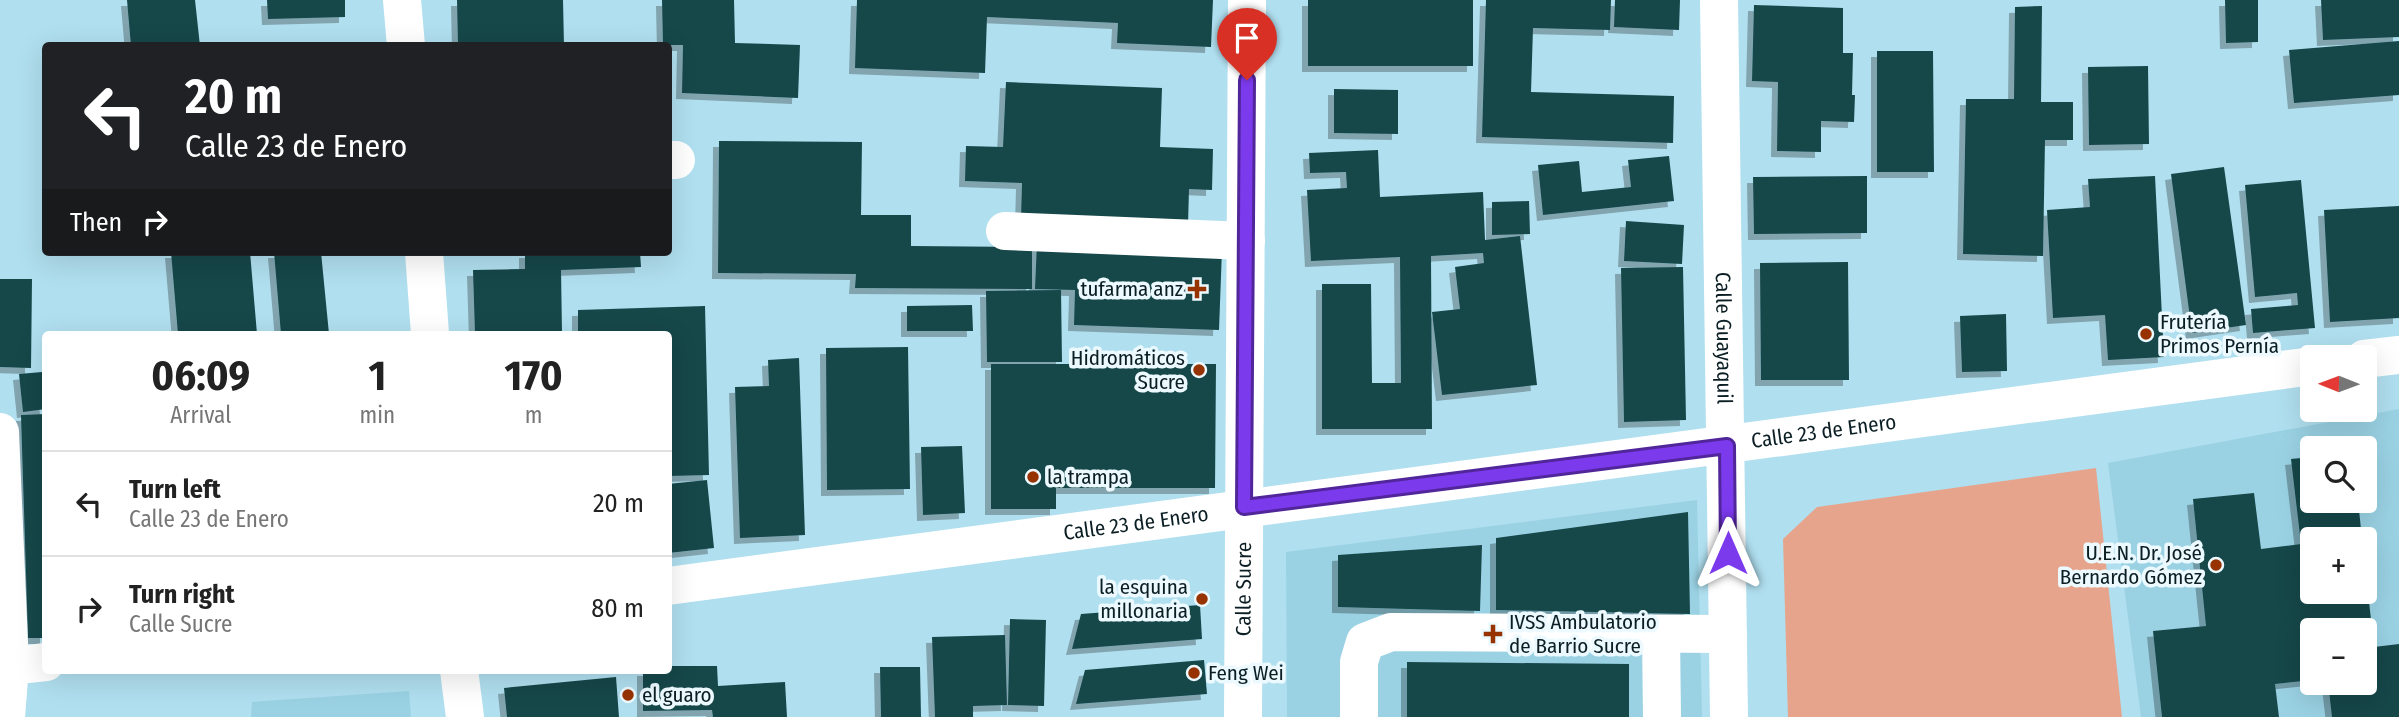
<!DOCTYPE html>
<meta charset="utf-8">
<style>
body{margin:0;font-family:"Fira Sans Condensed",sans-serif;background:#f2f2f2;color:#222;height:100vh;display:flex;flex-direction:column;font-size:26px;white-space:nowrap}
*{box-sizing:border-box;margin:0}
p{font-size:23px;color:#767676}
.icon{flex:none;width:38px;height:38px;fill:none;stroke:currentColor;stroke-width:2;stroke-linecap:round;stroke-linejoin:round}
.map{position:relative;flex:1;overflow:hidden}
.drawer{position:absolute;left:42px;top:331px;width:630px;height:343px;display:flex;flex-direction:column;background:#fff;border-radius:7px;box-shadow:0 7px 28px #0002}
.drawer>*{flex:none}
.hud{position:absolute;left:42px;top:42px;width:630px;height:214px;border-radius:7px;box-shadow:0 7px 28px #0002;background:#202124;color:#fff;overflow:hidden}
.needle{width:46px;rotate:271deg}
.controls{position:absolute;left:2300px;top:345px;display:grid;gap:14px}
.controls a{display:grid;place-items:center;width:77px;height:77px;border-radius:7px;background:#fff;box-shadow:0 7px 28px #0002;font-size:35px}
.pin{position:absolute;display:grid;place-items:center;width:60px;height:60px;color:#fff;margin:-72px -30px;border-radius:50% 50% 50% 0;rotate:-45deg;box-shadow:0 0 7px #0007}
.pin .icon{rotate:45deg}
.me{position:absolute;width:77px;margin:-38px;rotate:0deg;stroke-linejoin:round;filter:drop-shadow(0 0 5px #0008)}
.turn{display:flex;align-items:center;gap:24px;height:147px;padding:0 28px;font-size:32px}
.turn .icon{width:91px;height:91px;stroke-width:2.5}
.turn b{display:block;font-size:49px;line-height:60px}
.then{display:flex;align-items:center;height:66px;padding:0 28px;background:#0003;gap:14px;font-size:26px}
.eta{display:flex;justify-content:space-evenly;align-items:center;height:119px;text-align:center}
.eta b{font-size:42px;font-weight:700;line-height:49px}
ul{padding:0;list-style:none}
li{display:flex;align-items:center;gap:21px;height:105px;padding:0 28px;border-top:2px solid #e0e0e0}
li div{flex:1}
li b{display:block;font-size:26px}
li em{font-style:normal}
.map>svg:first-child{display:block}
</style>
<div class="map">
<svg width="2399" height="717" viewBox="0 0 2399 717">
<defs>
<filter id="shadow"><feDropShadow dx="-6" dy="6" stdDeviation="0" flood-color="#0004"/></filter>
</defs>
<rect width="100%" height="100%" fill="#b0dfef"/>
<!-- built -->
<path fill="#9ad2e4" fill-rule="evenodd" d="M2399,409V717H2141L2108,463ZM2312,448H2364V500H2312ZM2312,539H2364V592H2312ZM2312,630H2364V682H2312Z
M1697,500L1702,717H1287L1286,552Z
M409,691L411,717H251L252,702Z"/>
<!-- green -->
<path fill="#e7a48c" d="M2096,468L2122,717H1788L1783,539L1817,507Z"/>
<!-- building -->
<path fill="#17474a" filter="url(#shadow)" d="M127,0H195L200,46H131Z
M267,0H345V17L268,19Z
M457,0H563L564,46H458Z
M662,0H734L735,43L800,45L798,98L682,93L683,45H663Z
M857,0H1213L1211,47L1117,43L1118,23L987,17L985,73L855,68Z
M1308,0H1473V66H1308Z
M1486,0H1611L1610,30L1533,28L1531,92L1674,96L1673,143L1482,137Z
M1615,0H1680L1679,30L1614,27Z
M2225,0H2258V42L2226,43Z
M2321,0H2399V37L2323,40Z
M1754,5L1843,8V53H1853L1852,95H1855L1854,122L1821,121V152L1777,151L1778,82L1752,81Z
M2042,6L2041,102H2073V140H2045L2043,256L1963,254L1966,99H2014L2015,7Z
M2399,41V95L2294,103L2289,50Z
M1877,51H1933L1934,172H1877Z
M2148,66L2149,144L2089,145L2088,67Z
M1006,82L1162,88L1160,147L1213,149L1212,190L1189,189L1188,225L1021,219L1022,183L965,181L966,146L1003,147Z
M1334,89L1398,90V134L1334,133Z
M719,141L862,142L861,215H911V246L1032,247V289L855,288L856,274L718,273Z
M1378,150L1380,197L1483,192L1485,240L1520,236L1537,385L1442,395L1432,312L1460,309L1455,267L1484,263L1483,253L1431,256L1432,429H1322V284H1371L1372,383H1401L1400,257L1311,261L1307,190L1347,188L1346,172L1310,173L1309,153Z
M1669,156L1674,201L1543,215L1538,165L1579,161L1582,192L1631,187L1628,160Z
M2224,167L2246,325L2192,333L2171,174Z
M1867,176V233L1754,234L1753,177Z
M2155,176L2164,357L2108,360L2105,315L2053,318L2047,210L2090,207L2088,179Z
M2301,180L2315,328L2253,333L2251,309L2298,305L2297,293L2255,297L2245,185Z
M1529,201L1530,234L1492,235V202Z
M2399,206V318L2330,322L2324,210Z
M1626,221L1684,225L1682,264L1624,261Z
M1037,242L1222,249L1219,330L1074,325L1075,290L1035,289Z
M171,252H250L257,334H178Z
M274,252H321L329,334H281Z
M525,252H640L641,267L561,270L562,334H475L473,270L525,269Z
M1848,262L1849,380H1761L1760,263Z
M1683,267L1686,420L1624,422L1621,268Z
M0,279H32L31,368L0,367Z
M1061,290L1062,362H987L986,291Z
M972,305L973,331H907V306Z
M705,306L709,475L668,476V334H578V310Z
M2006,314L2007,371L1962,372L1960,316Z
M908,347L910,489L827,490L826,348Z
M799,358L805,535L740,538L735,387L769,386L768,360Z
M991,364H1216L1215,488H1056V509H991Z
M42,372L46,409L23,412L19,374Z
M46,414V638H28L21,415Z
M962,446L965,513L923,515L921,447Z
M2312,457V500H2358L2362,539H2312V592H2364V574H2366L2374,647L2399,644V717H2332L2328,682H2364V630H2312V680L2275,684L2279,717H2162L2153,631L2206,626L2193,499L2254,493L2261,549L2301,544L2291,459Z
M707,480L714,548L668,553V484Z
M1688,512L1690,614L1496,610V538Z
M1482,545L1480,611L1338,607V555Z
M1200,605L1202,639L1072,649L1081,614Z
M1010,619L1046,620L1044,706L1008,705Z
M1005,635L1007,705L973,706V717H935L932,637Z
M1204,660L1207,694L1076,704L1085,670Z
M1407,662L1629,664V717H1407Z
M668,666H717L718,686L785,682L787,717H713L712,710L643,711V670H668Z
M880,667H920L921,717H881Z
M616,677L619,717H507L504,688Z"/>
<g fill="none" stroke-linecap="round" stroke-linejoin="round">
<!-- minor -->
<g stroke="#fff" stroke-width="38">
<path d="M402,0L406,46"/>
<path id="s1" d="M1719,0L1729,717"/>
<path d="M668,160H676"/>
<path d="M1005,231L1246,241"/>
<path d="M424,252L430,334"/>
<path d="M2364,359L2399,355"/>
<path d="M0,432L10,666L6,717"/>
<path id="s2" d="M668,586L2312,366"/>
<path d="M1661,635L1662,717"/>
<path d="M0,667L46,662"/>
<path d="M459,670L465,717"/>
<path id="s3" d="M1243,717L1247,0"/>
<path d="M1359,717V662L1365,642L1391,632L1728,634"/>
</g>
</g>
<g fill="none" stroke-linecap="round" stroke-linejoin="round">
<defs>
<path id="route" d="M1247,80L1244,507L1727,446L1728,553"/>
</defs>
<!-- route casing -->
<use href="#route" stroke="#51269a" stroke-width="18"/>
<!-- route -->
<use href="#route" stroke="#7c3aed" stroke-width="12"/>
</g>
<!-- markers -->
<g fill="#973300" stroke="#ecfaff" stroke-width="2.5">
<path d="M1193.5 278.5h7v7h7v7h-7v7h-7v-7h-7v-7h7z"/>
<circle cx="2146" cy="334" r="7"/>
<circle cx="1199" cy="370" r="7"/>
<circle cx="1033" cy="477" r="7"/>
<circle cx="2216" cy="565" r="7"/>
<circle cx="1202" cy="599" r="7"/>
<path d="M1489.5 623.5h7v7h7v7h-7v7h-7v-7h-7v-7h7z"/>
<circle cx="1194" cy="673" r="7"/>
<circle cx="628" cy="695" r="7"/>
</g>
<g text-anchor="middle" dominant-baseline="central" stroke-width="7" stroke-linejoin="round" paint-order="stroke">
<!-- poi labels -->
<g font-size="21" fill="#0b1e24" stroke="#ecfaff" text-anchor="start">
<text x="1183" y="289" text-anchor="end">tufarma anz</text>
<text x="2160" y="322">Frutería<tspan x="2160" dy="24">Primos Pernía</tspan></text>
<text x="1185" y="358" text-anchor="end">Hidromáticos<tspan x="1185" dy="24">Sucre</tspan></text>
<text x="1047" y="477">la trampa</text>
<text x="2202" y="553" text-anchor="end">U.E.N. Dr. José<tspan x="2202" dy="24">Bernardo Gómez</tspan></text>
<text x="1188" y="587" text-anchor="end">la esquina<tspan x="1188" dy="24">millonaria</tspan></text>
<text x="1509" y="622">IVSS Ambulatorio<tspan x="1509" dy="24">de Barrio Sucre</tspan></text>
<text x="1208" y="673">Feng Wei</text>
<text x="642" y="695">el guaro</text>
</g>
<!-- street labels -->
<g font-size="21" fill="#0b1e24" stroke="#ecfaff">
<text stroke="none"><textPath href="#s1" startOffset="338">Calle Guayaquil</textPath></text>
<text stroke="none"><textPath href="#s2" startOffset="1166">Calle 23 de Enero</textPath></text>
<text stroke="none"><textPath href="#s2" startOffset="472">Calle 23 de Enero</textPath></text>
<text stroke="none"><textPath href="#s3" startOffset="128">Calle Sucre</textPath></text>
</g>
</g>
</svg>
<div class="controls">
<a><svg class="needle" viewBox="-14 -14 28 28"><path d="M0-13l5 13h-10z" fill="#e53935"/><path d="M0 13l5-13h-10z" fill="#767676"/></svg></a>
<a><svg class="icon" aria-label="search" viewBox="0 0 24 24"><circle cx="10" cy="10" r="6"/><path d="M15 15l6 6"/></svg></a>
<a>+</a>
<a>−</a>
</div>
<div class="pin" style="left:1247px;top:80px;background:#d93025"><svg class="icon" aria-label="arrive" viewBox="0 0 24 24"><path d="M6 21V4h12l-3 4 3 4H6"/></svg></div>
<svg class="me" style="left:1728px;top:553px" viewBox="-20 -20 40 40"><path d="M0-17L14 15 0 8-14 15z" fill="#7c3aed" stroke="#fff" stroke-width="4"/></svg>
<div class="hud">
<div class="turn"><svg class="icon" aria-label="left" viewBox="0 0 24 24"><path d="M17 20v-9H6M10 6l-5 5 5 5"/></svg><div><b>20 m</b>Calle 23 de Enero</div></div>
<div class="then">Then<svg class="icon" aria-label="right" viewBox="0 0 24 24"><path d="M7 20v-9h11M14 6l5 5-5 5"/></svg></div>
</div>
<section class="drawer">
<div class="eta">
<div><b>06:09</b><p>Arrival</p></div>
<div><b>1</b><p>min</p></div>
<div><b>170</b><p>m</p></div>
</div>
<ul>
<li><svg class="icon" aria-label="left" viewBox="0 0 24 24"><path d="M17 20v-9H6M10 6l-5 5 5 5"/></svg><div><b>Turn left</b><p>Calle 23 de Enero</p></div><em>20 m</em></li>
<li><svg class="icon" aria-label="right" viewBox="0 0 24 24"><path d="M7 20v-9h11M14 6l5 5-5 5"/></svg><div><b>Turn right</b><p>Calle Sucre</p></div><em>80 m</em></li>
</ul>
</section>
</div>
